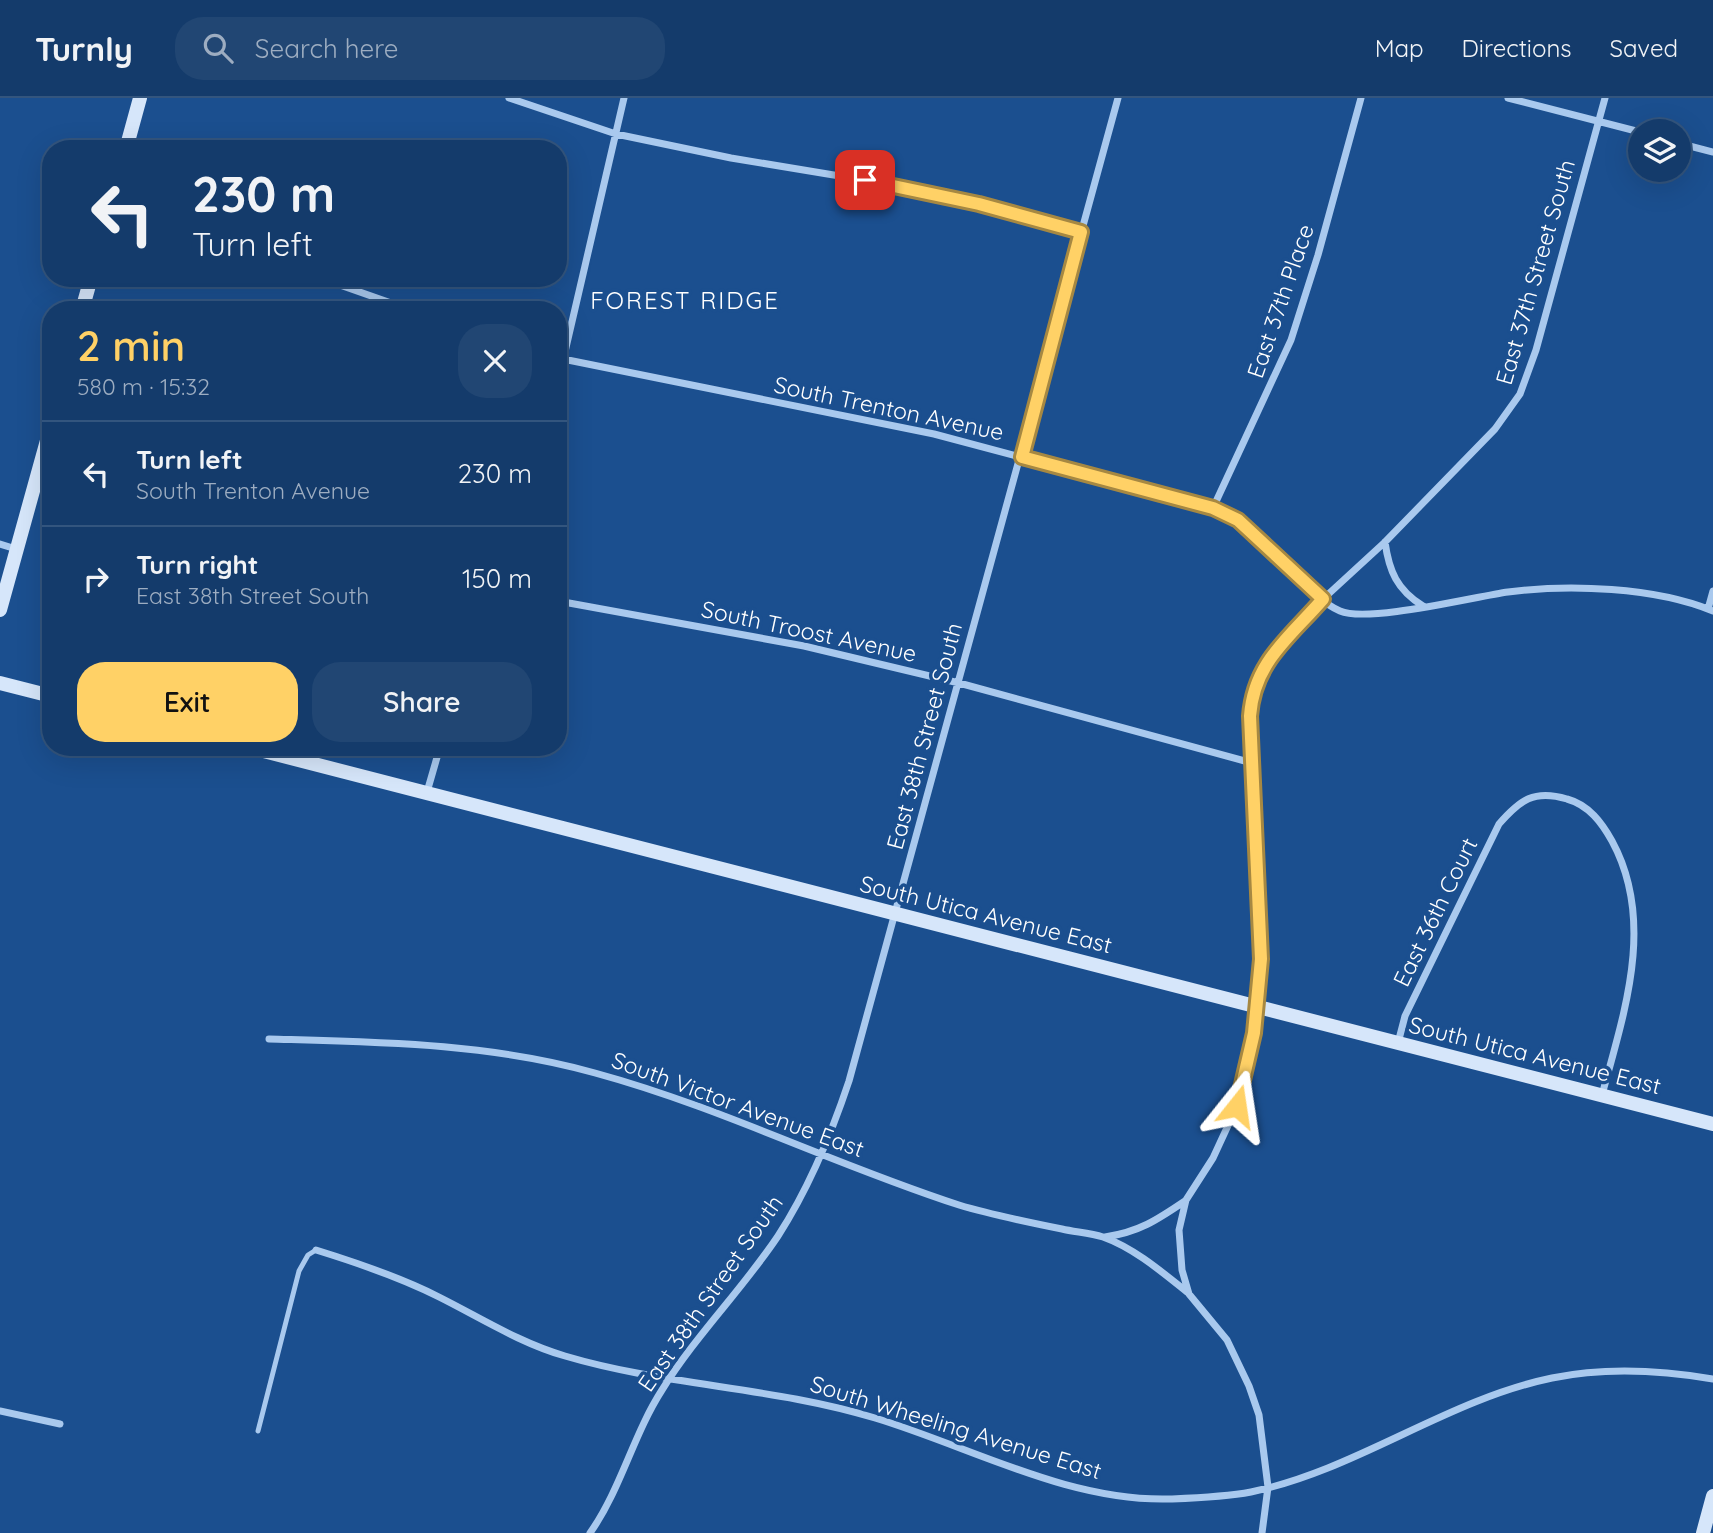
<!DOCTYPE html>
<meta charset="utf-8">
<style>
body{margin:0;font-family:Quicksand,sans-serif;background:#214673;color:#f1f3f6;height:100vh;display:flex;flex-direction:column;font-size:26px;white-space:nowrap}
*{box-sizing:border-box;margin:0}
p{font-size:23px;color:#9dadc1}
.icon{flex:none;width:38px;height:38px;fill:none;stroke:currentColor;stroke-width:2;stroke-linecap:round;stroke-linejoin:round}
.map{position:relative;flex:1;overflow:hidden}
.sheet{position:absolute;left:42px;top:203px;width:525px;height:455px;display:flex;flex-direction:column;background:#143b6b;border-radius:28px;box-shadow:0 7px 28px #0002,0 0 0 2px #33557e}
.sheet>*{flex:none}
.guide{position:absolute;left:42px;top:42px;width:525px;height:147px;border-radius:28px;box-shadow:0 7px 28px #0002,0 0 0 2px #33557e;background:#143b6b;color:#f1f3f6;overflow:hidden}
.buttons{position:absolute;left:1628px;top:21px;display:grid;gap:14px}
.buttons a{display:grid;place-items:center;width:63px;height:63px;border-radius:50%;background:#143b6b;box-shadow:0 7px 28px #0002,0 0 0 2px #33557e;font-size:35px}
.pin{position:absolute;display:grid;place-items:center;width:60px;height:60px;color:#fff;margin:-30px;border-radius:14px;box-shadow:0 4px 10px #0006}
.me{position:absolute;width:77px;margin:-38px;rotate:15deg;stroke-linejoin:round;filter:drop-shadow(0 0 5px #0008)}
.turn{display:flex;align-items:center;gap:24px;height:147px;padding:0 35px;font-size:32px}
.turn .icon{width:91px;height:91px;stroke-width:2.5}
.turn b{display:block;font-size:49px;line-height:60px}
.round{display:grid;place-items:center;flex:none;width:74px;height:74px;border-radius:28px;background:#214673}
.overview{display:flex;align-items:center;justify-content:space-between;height:119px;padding:0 35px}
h1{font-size:42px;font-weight:600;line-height:52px;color:#ffd166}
.primary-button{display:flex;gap:14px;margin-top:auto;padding:14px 35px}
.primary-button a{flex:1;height:80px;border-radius:28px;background:#ffd166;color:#111;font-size:28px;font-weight:600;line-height:80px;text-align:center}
.primary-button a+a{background:#214673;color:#f1f3f6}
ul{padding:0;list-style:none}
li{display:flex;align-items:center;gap:21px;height:105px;padding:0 35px;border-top:2px solid #33557e}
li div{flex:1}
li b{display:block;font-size:26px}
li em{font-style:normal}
header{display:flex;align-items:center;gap:42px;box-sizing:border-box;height:98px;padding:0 35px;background:#143b6b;border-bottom:2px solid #33557e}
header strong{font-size:33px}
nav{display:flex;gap:38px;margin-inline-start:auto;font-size:24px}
.search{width:490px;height:63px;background:#214673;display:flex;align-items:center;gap:18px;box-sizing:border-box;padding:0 24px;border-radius:28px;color:#9dadc1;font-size:26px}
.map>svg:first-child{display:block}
</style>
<header>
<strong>Turnly</strong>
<div class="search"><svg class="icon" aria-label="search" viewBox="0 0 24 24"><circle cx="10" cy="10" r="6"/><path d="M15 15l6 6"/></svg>Search here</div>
<nav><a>Map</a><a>Directions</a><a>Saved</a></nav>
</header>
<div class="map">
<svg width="1713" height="1435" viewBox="0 0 1713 1435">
<rect width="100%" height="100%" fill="#1b4f8f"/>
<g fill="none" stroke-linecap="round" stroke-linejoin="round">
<!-- lane -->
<path stroke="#a9c9ee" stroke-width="5" d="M258,1333L299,1173L308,1157L316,1152"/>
<!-- street -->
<path stroke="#a9c9ee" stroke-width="7" d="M509,0L616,36L731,60L888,86L979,106L1081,134
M1508,0L1640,34
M1678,45L1713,54
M320,180L411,212
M558,260L934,336L1213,410C1237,422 1258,437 1277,456C1297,475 1314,502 1340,513C1368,525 1473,499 1508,494C1569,486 1655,489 1713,513
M558,284L624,0
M1213,410L1291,242L1318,157L1361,0
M1385,444C1389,473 1397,492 1423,508
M0,446L16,451
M558,503L804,548L959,585L1252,665
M1708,511L1713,493
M427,694L440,649
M269,941C377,944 489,945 595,975C720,1009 835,1067 959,1107C992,1117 1027,1124 1062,1131C1075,1134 1090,1135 1103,1139C1134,1150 1162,1174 1187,1194
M1398,945L1405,918L1499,726C1520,702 1534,691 1567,701C1589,707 1602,725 1612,743C1656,824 1624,915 1602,997
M1105,1139C1139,1134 1157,1122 1185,1103
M316,1152C358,1165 400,1179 439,1199C481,1220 520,1245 565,1258C666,1288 774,1289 875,1320C971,1349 1068,1404 1170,1401C1196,1400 1225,1399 1251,1394C1357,1372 1446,1302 1552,1280C1605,1269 1660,1272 1713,1281
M0,1313L60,1326
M590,1435C621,1391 633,1337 662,1292C696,1237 742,1192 778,1138C809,1090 831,1037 849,983L1118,0
M1262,1435L1268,1389L1259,1317L1249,1288L1227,1242L1189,1196L1182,1172L1179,1132L1186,1102L1213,1060L1237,1008L1258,909L1261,861L1250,619L1256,583L1275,553L1323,501L1385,444L1495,331L1520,296L1536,252L1605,0"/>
<!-- secondary -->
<path stroke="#d6e6fa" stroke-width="14" d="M126,51L140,0
M82,212L91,180
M0,512L51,328
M0,585L51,598
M248,649L1713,1026
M1703,1435L1713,1398"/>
</g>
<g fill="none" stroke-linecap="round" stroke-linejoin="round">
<defs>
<path id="route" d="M865,82L979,106L1081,134L1022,359L1213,410L1238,422L1323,501C1289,540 1254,564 1250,618L1261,861L1254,935L1237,1008"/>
</defs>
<!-- route casing -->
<use href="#route" stroke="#a68842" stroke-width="18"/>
<!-- route -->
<use href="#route" stroke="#ffd166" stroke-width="12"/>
</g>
<g text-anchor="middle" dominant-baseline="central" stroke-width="7" stroke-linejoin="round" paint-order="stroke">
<!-- street labels -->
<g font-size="23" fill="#fff" stroke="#1b4f8f">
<text transform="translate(1535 174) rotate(-74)">East 37th Street South</text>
<text transform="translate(1280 203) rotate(-71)">East 37th Place</text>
<text transform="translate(889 310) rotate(12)">South Trenton Avenue</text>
<text transform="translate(809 533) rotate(12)">South Troost Avenue</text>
<text transform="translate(924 638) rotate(-75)">East 38th Street South</text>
<text transform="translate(1435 814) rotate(-64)">East 36th Court</text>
<text transform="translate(986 816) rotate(14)">South Utica Avenue East</text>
<text transform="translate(1535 957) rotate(14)">South Utica Avenue East</text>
<text transform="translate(738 1006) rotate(20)">South Victor Avenue East</text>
<text transform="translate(710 1195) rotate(-55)">East 38th Street South</text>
<text transform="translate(956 1329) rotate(17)">South Wheeling Avenue East</text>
</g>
<!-- neighbourhood labels -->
<g font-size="24" letter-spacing="2" fill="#fff" stroke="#1b4f8f">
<text x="685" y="202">FOREST RIDGE</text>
</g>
</g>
</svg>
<div class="buttons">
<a><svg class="icon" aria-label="layers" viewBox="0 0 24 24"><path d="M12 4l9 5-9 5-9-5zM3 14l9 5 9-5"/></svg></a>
</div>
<div class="pin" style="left:865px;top:82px;background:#d93025"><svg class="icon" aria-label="arrive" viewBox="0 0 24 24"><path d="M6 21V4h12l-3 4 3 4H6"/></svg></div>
<svg class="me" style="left:1237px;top:1008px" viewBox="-20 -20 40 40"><path d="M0-17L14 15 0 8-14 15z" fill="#ffd166" stroke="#fff" stroke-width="4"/></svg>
<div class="guide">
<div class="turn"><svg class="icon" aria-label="left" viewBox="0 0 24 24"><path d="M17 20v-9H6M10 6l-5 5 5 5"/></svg><div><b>230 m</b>Turn left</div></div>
</div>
<section class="sheet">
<div class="overview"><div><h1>2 min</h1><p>580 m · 15:32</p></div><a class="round"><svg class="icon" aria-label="close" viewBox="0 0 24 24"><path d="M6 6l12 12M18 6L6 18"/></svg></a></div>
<ul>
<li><svg class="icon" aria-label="left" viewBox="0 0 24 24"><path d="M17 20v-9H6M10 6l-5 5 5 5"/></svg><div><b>Turn left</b><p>South Trenton Avenue</p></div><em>230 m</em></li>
<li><svg class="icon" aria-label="right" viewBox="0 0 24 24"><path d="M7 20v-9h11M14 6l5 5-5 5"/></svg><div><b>Turn right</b><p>East 38th Street South</p></div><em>150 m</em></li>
</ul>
<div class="primary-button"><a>Exit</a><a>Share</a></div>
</section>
</div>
